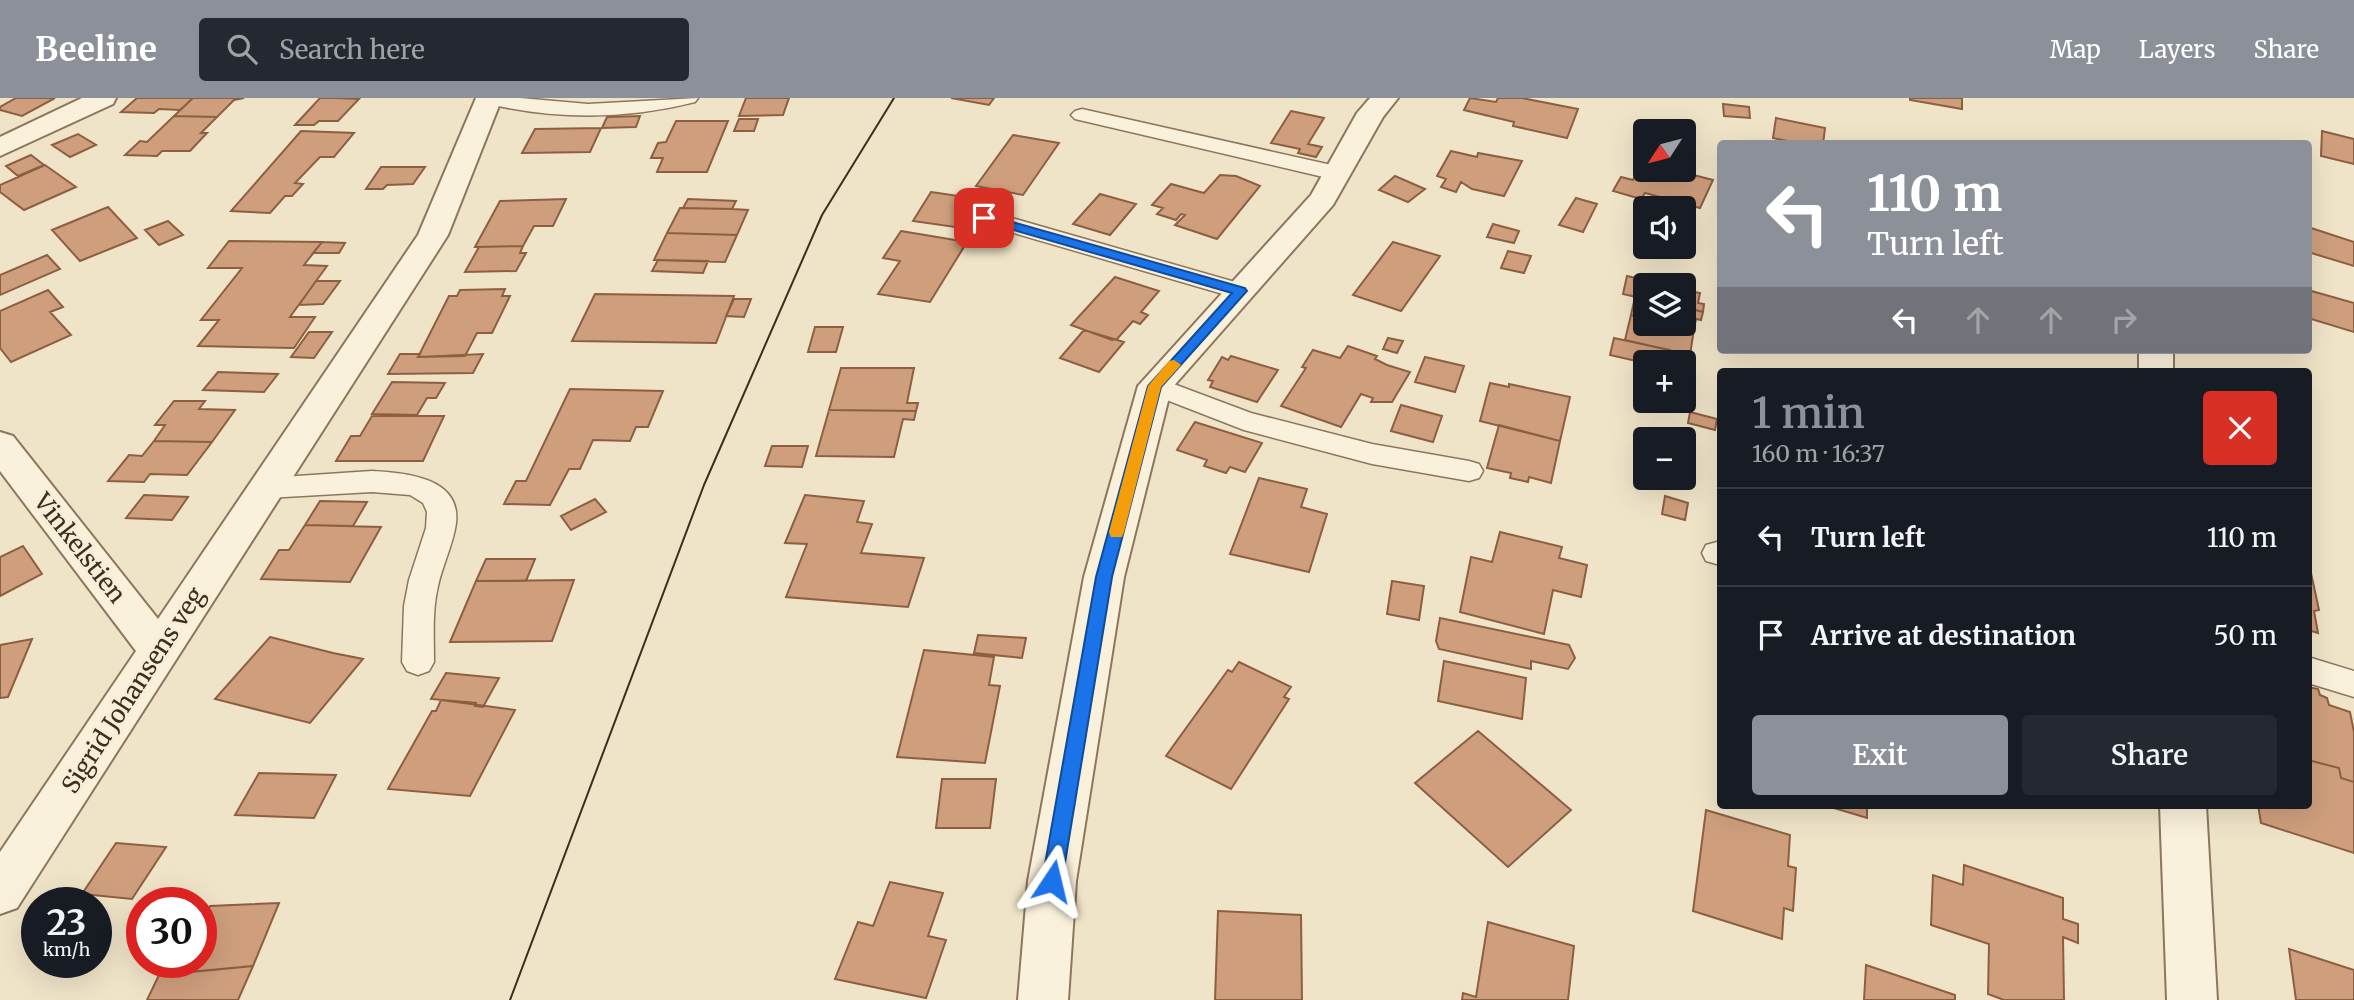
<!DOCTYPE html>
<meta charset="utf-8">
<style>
body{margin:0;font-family:Merriweather,serif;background:#242831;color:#f1f3f6;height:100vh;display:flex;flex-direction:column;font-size:26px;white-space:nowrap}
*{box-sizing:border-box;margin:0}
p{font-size:23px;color:#9ea1a6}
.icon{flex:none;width:38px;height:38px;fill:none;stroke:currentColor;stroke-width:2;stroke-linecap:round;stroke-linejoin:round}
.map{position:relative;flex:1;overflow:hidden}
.sheet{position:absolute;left:1717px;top:270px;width:595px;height:441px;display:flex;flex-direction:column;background:#171b24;border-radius:7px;box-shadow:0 7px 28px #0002}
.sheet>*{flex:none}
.guide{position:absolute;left:1717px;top:42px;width:595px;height:214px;border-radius:7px;box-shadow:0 7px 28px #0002;background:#8c9099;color:#fff;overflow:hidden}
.needle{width:46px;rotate:234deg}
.tools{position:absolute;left:1633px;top:21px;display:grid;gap:14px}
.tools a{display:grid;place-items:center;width:63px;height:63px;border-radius:7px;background:#171b24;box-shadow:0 7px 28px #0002;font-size:35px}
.speed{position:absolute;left:21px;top:789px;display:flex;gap:14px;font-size:35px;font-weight:700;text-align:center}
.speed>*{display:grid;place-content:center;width:91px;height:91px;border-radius:50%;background:#171b24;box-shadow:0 7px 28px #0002;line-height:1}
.speed small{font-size:18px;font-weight:400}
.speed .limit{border:10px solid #d22;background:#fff;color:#111}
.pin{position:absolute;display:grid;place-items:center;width:60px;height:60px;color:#fff;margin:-30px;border-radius:14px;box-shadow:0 4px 10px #0006}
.me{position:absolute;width:77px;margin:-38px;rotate:10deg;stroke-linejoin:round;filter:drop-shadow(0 0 5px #0008)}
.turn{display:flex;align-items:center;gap:24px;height:147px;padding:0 35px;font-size:32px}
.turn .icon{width:91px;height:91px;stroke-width:2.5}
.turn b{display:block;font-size:49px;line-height:60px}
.lanes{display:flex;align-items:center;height:66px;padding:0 35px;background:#0003;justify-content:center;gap:35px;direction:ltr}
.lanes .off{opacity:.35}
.round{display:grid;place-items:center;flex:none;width:74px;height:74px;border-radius:7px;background:#242831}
.head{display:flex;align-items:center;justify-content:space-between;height:119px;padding:0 35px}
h1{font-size:42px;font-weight:600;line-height:52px;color:#8c9099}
.button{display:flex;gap:14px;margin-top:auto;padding:14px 35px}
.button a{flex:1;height:80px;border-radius:7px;background:#8c9099;color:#fff;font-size:28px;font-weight:600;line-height:80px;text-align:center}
.button a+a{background:#242831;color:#f1f3f6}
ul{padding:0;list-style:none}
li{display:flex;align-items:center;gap:21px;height:98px;padding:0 35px;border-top:2px solid #363941}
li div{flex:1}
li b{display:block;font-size:26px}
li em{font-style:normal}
header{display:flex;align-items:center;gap:42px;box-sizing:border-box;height:98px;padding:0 35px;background:#8c9099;color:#fff}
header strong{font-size:33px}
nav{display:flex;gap:38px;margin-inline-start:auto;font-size:24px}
.search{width:490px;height:63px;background:#242831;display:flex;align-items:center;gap:18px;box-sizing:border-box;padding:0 24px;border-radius:7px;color:#9ea1a6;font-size:26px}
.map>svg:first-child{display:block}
</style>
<header>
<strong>Beeline</strong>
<div class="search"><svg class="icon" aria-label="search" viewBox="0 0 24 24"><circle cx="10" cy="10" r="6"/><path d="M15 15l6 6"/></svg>Search here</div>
<nav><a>Map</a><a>Layers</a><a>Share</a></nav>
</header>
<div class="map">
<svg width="2354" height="902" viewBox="0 0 2354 902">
<rect width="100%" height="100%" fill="#f0e4c8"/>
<!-- building -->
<path fill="#cf9f7d" stroke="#8d5f41" stroke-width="2" d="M16,0H55L22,18L0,12V9Z
M137,0H193L180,12L159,11L154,15L121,14Z
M193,0H244L234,2L217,19L174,18Z
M320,0H336L359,1L338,23H319L314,27H295Z
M746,0H789L783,17L739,18Z
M951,0H994L989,7Z
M1470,0L1496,4L1498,0H1522L1578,11L1567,40L1513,28L1514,24L1464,12Z
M1910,0H1962V11L1910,2Z
M1723,6L1749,9L1750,20L1724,18Z
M1291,13L1324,20L1308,46L1322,49L1316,59L1298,55L1300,51L1271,45Z
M174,18L217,19L201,35H207L190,53H162L157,58L125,57L140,43L147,44Z
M640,18L636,29L602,30L607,19Z
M1776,20L1825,30L1823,46H1802L1773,40Z
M739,21H758L754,33H734Z
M676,23H728L707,74H657L663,60H651L658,45L666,44Z
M601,30L590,54L522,55L535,31Z
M301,33L354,35L334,59H320L295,85L303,86L292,98H285L270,115L231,113Z
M2322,33L2354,41V66L2321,58Z
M78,36L96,47L70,59L52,47Z
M1013,37L1059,45L1023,97L976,88Z
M1451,53L1477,59L1478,55L1522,63L1504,98L1472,91L1461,84L1456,94L1441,89L1446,81L1437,78Z
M31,57L44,67L18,78L6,68Z
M45,67L76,89L24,112L0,94V87Z
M381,69H425L413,86L387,87L383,91H366Z
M1640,69L1652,73L1674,72L1713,82L1700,110L1645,95L1641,101L1613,93L1621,79L1633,82Z
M1220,77L1236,78L1260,88L1217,141L1175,127L1185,117L1181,116L1176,122L1157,116L1163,110L1152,107L1171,86L1204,95Z
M1395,78L1425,91L1408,104L1379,92Z
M931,94L979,101L962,130L913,123Z
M1100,96L1136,106L1110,137L1073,126Z
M1576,100L1597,106L1583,134L1559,127Z
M566,101L553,128H534L523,148L475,149L500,103Z
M688,101L736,103L732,111L683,110Z
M108,109L137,140L80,163L52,132Z
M680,110L732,111L748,112L737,137L667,135Z
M168,123L183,137L159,147L145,132Z
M1493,126L1519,133L1514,145L1487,139Z
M2308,129L2354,144V168L2308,154Z
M901,133L967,144L930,204L878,196L900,163L883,160Z
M667,135L737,137L725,164L654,162Z
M229,143L322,144L304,167L327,168L290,219H315L294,250L198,248L219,222H201L242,170H208Z
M322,144L345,145L339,155H313Z
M1393,144L1440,158L1401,213L1353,197Z
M523,148L520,155H526L516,173L465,174L479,149Z
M1508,153L1531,158L1524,175L1501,170Z
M47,157L60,171L0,197V177Z
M658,162L708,163L703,175L652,173Z
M1627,178L1649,183L1662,187H1645V201L1623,196Z
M1115,179L1159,193L1141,214L1148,217L1140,226L1133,223L1117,241L1112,242L1071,227Z
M316,183H340L323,206L299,207Z
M505,191L502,198H510L492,235H477L465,258L418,259L449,198H457L460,192Z
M48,192L63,209L50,214L71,237L11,264L0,250V213Z
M1684,192L1700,195L1698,205L1704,206L1703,214L1684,209Z
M2308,192L2354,205V234L2308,220Z
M595,196L734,198L716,245L572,243Z
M1635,199L1645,201V221L1631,217Z
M734,201H751L744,219L726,218Z
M1684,209L1703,214L1701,222L1696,221L1694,231L1668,226H1684Z
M1631,217L1645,221V226H1668L1694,231L1690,257L1625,242Z
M815,229H843L836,254H808Z
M1084,232L1124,244L1099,274L1060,260Z
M309,234H332L314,260L291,259Z
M1388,240L1403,243L1397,255L1383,251Z
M1614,240L1670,252L1668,264L1645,265L1610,257Z
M1348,248L1377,258L1375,261L1387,267L1410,274L1392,304H1371L1373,300L1361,296L1341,329L1281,308L1306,270L1302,269L1313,252L1340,260Z
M400,256H420L418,259L483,256L473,275L388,276Z
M1231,258L1278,272L1257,304L1210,289L1213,283L1208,282L1222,259L1228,262Z
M1425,259L1464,268L1455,294L1415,284Z
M841,270H914L907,305H918L916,313L829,312Z
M218,274L278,276L264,294L203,292Z
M392,284L445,285L436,300H427L417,317L372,316Z
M1490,285L1509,289V286L1570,299L1560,343L1480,323Z
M570,291L663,293L648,329H636L630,343L593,342L580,371H569L550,407L504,406L516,383H526Z
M174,303H205L199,311L235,312L212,344L154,343L165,327H155Z
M1401,307L1442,318L1433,344L1391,333Z
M829,312L916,313L914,322L903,321L894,359L816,358Z
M1690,314L1717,321L1715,332L1688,325Z
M372,318H444L423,363H336L351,338H360Z
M1195,324L1262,345L1245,374L1230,369L1226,375L1204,368L1207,362L1177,352Z
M1499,327L1560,343L1551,385L1529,379L1528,384L1510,380L1511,375L1487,370Z
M154,343L212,344L187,377L150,376L144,384L108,383L129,357L142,358Z
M772,348H808L802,369L765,368Z
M1259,380L1307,391L1301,409L1327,416L1309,474L1230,456Z
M144,397L188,399L172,422L126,420Z
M805,397L864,403L857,424L872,426L861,455L924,460L908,509L786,499L807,446L785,445Z
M1665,398L1688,405L1685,422L1662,416Z
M595,401L606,414L571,432L561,418Z
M320,403L367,404L353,428L305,427Z
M305,427L381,429L350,484L261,481L279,452H289Z
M1500,434L1562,449L1559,460L1587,467L1581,499L1553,492L1544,536L1460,514L1471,459L1492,464Z
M23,448L42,476L0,498V459Z
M486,461H535L526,483H476Z
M2308,461L2319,512L2314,513L2318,535L2308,532Z
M574,482L552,543L450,544L476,483Z
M1392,483L1424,488L1419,522L1387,516Z
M1440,520L1569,547L1575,560L1568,571L1531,563V571L1439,551L1436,543Z
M978,537L1026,540L1022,560L974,555Z
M270,539L333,555L363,561L310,625L215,601Z
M32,541L8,599L0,600V547Z
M924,552L994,559L989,587L1000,588L985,665L897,659Z
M1444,563L1526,580L1522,621L1438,603Z
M1239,564L1291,589L1284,599L1289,601L1231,691L1166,658L1228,572L1232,574Z
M446,575L499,580L483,609L475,608L476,605L431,601Z
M2308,589L2318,591L2320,597L2327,600L2329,607L2350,614L2354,634V684L2341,680L2339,670L2308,662Z
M441,602L515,612L470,698L388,691L432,613H436Z
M1478,633L1571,712L1508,769L1415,685Z
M2308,662L2339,670L2341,680L2354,684V755L2261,725L2258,707H2308Z
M259,675L336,677L314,720L235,717Z
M942,681H996L990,730H936Z
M1824,707H1867V720Z
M1706,712L1790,737L1788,768L1796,770L1793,813L1784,810L1782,841L1693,813Z
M116,745L166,749L132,801L82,796Z
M1964,767L2063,800V821L2078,826V845L2063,839L2064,902H2004L1988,896L1989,846L1931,827L1933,777L1963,787Z
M890,784L943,795L928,838L946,842L926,900L835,881L858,824L873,828Z
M279,805L253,868L159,877L165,864H201V827L210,808Z
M1218,813L1301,817L1302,902H1215Z
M1488,824L1574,848L1568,902H1462L1463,895L1476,899Z
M2289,851L2354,872V902H2296Z
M1866,867L1955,897V902H1864Z
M253,868L238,902H147L159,877Z"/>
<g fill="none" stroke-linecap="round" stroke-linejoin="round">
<defs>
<path id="service" d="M478,0H520L588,6L698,0L695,4C624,22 552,22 481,4Z
M1082,11L1336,68L1344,70L1347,75L1344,80L1336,82L1075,21L1071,17L1075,13Z
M984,112L1249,188L1252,193L1249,198L1240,201L976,124L972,119L976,114Z
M1155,279L1251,315L1372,346L1469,363L1479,366L1483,373L1479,380L1469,383L1372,366L1244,332L1146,294L1142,288L1146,282Z
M372,373C408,375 466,380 455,431C451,451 442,469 438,488C432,513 434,539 434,564L429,573L418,577L407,573L402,564L404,508L409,482L426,430L427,414L423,405L410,397L372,394L267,400L257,397L253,390L257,383L267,380Z
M1717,444L1720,445V467L1706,463L1702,455L1706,447Z
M2308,559L2354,573V599L2308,585Z"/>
<path id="minor" d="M82,0H116L113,6L0,58V39Z
M476,0H502L448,137L17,810L0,816V754L136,553L0,373V334L13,338L158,521L418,137Z
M1370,0H1398L1383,19L1333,107L1171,291L1124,479L1076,783L1068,902H1018L1028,783L1084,479L1138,288L1311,97L1357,15Z
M2139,252H2173V273H2139Z
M2160,707H2206L2217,902H2167Z"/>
</defs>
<!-- service casing -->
<use href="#service" stroke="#8d765c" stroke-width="3"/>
<!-- minor casing -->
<use href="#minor" stroke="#8d765c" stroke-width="4"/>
<!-- service -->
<use href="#service" fill="#faf1dc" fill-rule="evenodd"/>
<!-- minor -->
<use href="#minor" fill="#faf1dc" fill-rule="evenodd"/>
<!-- tram -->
<path stroke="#3d2e20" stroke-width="2" d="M510,902L704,387L822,117L894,0"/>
</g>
<!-- route -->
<path fill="#1a73e8" stroke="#114b97" stroke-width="2" d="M984,116L1245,190L1247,193L1161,289L1112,479L1062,783L1059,789L1052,792L1045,789L1042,783L1096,479L1148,288L1232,195L979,122L977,120Z"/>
<!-- slow -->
<path fill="#f59e0b" d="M1174,262L1181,267L1161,289L1124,434L1122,439H1111L1109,434L1148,288L1169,263Z"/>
<g text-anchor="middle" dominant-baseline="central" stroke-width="6" stroke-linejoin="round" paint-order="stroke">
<!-- street labels -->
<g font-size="24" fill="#3d2e20" stroke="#f7eed8">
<text transform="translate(80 450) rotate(52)">Vinkelstien</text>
<text transform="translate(133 592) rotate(-57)">Sigrid Johansens veg</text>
</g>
</g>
</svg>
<div class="tools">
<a><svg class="needle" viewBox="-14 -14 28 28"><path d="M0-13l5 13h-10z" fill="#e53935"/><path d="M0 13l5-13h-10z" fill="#9ea1a6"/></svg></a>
<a><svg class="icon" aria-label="sound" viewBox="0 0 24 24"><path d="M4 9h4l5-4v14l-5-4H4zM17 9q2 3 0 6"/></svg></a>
<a><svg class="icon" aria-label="layers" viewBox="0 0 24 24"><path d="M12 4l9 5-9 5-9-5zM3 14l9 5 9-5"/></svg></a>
<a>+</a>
<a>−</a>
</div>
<div class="speed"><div>23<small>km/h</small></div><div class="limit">30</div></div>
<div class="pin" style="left:984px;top:120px;background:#d93025"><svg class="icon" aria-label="arrive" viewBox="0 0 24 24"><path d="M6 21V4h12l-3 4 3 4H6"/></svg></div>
<svg class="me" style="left:1052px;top:783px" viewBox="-20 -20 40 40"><path d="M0-17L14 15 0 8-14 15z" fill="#1a73e8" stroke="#fff" stroke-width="4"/></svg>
<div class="guide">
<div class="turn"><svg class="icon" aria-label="left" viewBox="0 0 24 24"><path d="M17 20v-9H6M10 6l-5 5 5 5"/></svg><div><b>110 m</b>Turn left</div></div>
<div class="lanes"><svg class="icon" aria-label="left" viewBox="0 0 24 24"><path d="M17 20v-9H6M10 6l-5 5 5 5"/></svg><svg class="icon off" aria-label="ahead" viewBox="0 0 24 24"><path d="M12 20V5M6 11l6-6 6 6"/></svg><svg class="icon off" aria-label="ahead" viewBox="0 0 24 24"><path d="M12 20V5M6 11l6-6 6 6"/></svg><svg class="icon off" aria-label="right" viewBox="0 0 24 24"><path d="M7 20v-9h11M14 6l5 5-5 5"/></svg></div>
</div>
<section class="sheet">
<div class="head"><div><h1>1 min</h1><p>160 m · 16:37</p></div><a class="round" style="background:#d93025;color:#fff"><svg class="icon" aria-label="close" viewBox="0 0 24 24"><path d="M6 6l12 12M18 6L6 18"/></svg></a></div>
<ul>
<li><svg class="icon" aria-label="left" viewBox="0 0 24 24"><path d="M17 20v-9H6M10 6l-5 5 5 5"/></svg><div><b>Turn left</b></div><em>110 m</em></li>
<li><svg class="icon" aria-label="arrive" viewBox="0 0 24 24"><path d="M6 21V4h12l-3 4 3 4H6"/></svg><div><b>Arrive at destination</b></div><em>50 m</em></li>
</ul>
<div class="button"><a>Exit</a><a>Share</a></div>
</section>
</div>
